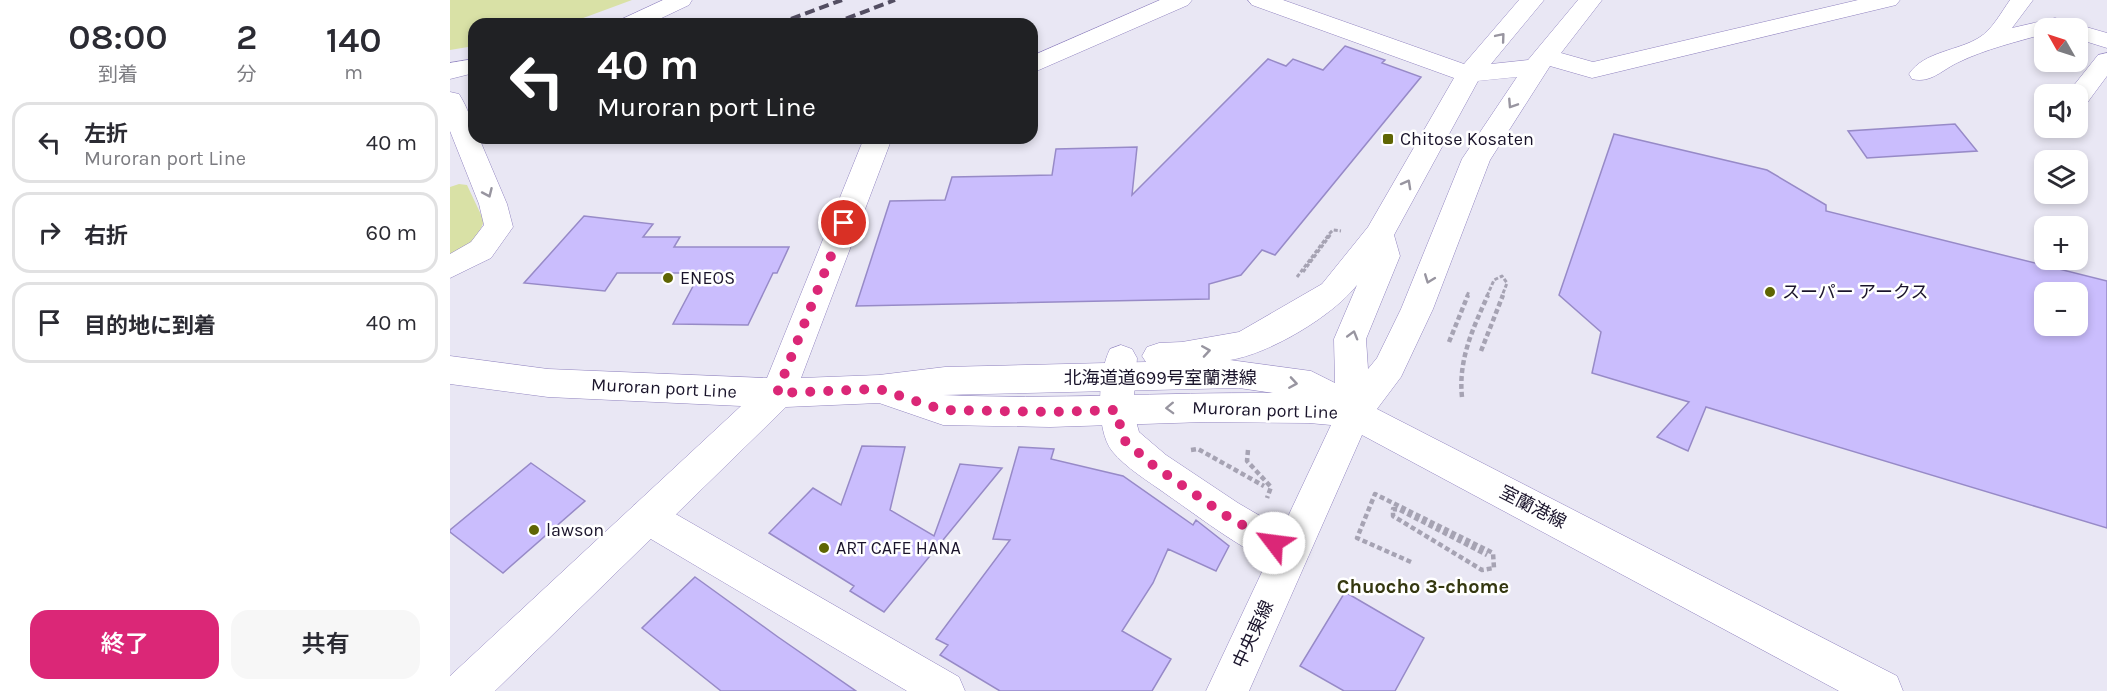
<!DOCTYPE html>
<html lang="ja">
<meta charset="utf-8">
<style>
body{margin:0;font-family:Karla,"Noto Sans JP",sans-serif;background:#f7f7f7;color:#2b2b33;height:100vh;display:flex;flex-direction:column;font-size:22px;white-space:nowrap}
*{box-sizing:border-box;margin:0}
p{font-size:20px;color:#7c7c81}
.icon{flex:none;width:33px;height:33px;fill:none;stroke:currentColor;stroke-width:2;stroke-linecap:round;stroke-linejoin:round}
.map{position:relative;flex:1;overflow:hidden}
.details{display:flex;flex-direction:column;background:#fff;width:450px}
.details>*{flex:none}
.guide{position:absolute;left:18px;top:18px;width:570px;height:126px;border-radius:18px;box-shadow:0 3px 9px #0003;background:#202124;color:#fff;overflow:hidden}
.needle{width:39px;rotate:309deg}
.tools{position:absolute;left:1584px;top:18px;display:grid;gap:12px}
.tools a{display:grid;place-items:center;width:54px;height:54px;border-radius:12px;background:#fff;box-shadow:0 3px 9px #0003;font-size:30px}
.pin{position:absolute;display:grid;place-items:center;width:51px;height:51px;color:#fff;margin:-26px;border:3px solid #fff;border-radius:50%;box-shadow:0 2px 6px #0007}
.me{position:absolute;width:66px;margin:-33px;rotate:300deg;stroke-linejoin:round;filter:drop-shadow(0 0 4px #0008)}
.turn{display:flex;align-items:center;gap:21px;height:126px;padding:0 30px;font-size:27px}
.turn .icon{width:78px;height:78px;stroke-width:2.5}
.turn b{display:block;font-size:42px;line-height:51px}
.eta{display:flex;justify-content:space-evenly;align-items:center;height:102px;text-align:center}
.eta b{font-size:36px;font-weight:600;line-height:42px}
.primary-button{display:flex;gap:12px;margin-top:auto;padding:12px 30px}
.primary-button a{flex:1;height:69px;border-radius:18px;background:#db2777;color:#fff;font-size:24px;font-weight:600;line-height:69px;text-align:center}
.primary-button a+a{background:#f7f7f7;color:#2b2b33}
ul{padding:0;list-style:none}
li{display:flex;align-items:center;gap:18px;height:81px;margin:0 12px 9px;padding:0 18px;border:3px solid #e1e1e2;border-radius:18px}
li div{flex:1}
li b{display:block;font-size:22px}
li em{font-style:normal}
main{display:flex;flex:1;min-height:0}
.map>svg:first-child{display:block}
</style>
<main>
<section class="details">
<div class="eta">
<div><b>08:00</b><p>到着</p></div>
<div><b>2</b><p>分</p></div>
<div><b>140</b><p>m</p></div>
</div>
<ul>
<li><svg class="icon" aria-label="left" viewBox="0 0 24 24"><path d="M17 20v-9H6M10 6l-5 5 5 5"/></svg><div><b>左折</b><p>Muroran port Line</p></div><em>40 m</em></li>
<li><svg class="icon" aria-label="right" viewBox="0 0 24 24"><path d="M7 20v-9h11M14 6l5 5-5 5"/></svg><div><b>右折</b></div><em>60 m</em></li>
<li><svg class="icon" aria-label="arrive" viewBox="0 0 24 24"><path d="M6 21V4h12l-3 4 3 4H6"/></svg><div><b>目的地に到着</b></div><em>40 m</em></li>
</ul>
<div class="primary-button"><a>終了</a><a>共有</a></div>
</section>
<div class="map">
<svg width="1657" height="691" viewBox="0 0 1657 691">
<rect width="100%" height="100%" fill="#e9e7f4"/>
<!-- green -->
<path fill="#d9e1a6" d="M0,0H182L117,24H24V46L0,50Z
M9,184L17,185L34,221C28,239 16,248 0,257V187Z"/>
<!-- building -->
<path fill="#cabdfd" stroke="#978ac7" stroke-width="1.5" fill-rule="evenodd" d="M895,46L935,60L932,63L971,77L825,255L812,250L791,275L759,284V299L406,306L440,201L495,200L502,177L602,175L606,149L687,147L682,195L818,59L836,66L843,59L873,70Z
M1505,124L1527,151L1417,158L1398,131Z
M1164,134L1317,170L1376,205V211L1657,281V528L1256,407L1238,451L1207,437L1239,402L1142,373L1151,332L1109,295ZM1594,292H1628V326H1594Z
M134,216L203,224L193,237H230L224,247H339L327,273H323L298,325L223,324L250,273H167L155,291L74,283Z
M412,446L455,447L440,510L484,536L510,464L552,468L434,612L400,591L404,586L319,533L363,488L391,505Z
M569,447L604,449L601,459L673,476L743,525L746,520L779,546L766,571L718,549L703,583L672,631L721,659L702,691H550L490,655L498,645L486,639L560,540L543,539Z
M81,463L135,501L53,573L0,532V530Z
M245,577L328,637L406,691H271L192,628Z
M895,592L974,638L945,691H894L850,666Z"/>
<g fill="none" stroke-linecap="round" stroke-linejoin="round">
<defs>
<path id="street" d="M213,0H242L239,5L199,24H168L172,19Z
M1560,0H1583L1562,28L1605,18L1657,33V48L1628,39V28H1594V34C1566,42 1536,49 1509,62C1493,69 1481,84 1462,79L1459,74C1474,51 1509,51 1530,37C1542,30 1552,11 1560,0Z
M1657,53V76L1637,103L1628,105V94H1617L1648,55Z
M24,59V73L0,79V63Z
M0,92L9,94C17,107 24,123 24,138H29L57,204L63,227L41,258L0,278V254L21,242L34,225L29,204L0,131Z
M671,345L682,349L687,358L683,410L689,432L716,455L788,503L853,541L858,553L853,565L840,570C795,553 755,521 716,494C698,481 676,468 662,451C645,429 648,372 660,349Z
M197,501L210,505L509,677L515,691H457L184,529L179,517L184,505Z"/>
<path id="secondary" d="M710,0H742L738,5L582,73V56Z
M798,0H833L1014,64L1069,0H1094L1041,64L1078,60L1128,0H1152L1111,53L1143,62L1408,0H1450L1446,5L1142,78L1100,66L1040,160L983,309L951,377L927,409L1447,676L1453,691H1389L912,435L799,691H756L881,425L859,423L755,422L600,427L493,425L429,403L336,407L45,691H0V676L291,406L98,397L0,384V356L98,369L317,378L414,138H442L351,378L429,375L495,367L696,362L692,356L697,347L709,343L732,342L789,332L872,284L918,227L1004,78L802,5ZM1067,77L1012,159L951,309L927,358L918,369L916,339L950,256L944,235L1028,81ZM907,285L884,339L885,383L861,371L780,360C819,354 883,316 907,285ZM789,388L823,393C713,392 603,400 493,395Z"/>
</defs>
<!-- street casing -->
<use href="#street" stroke="#9184c0" stroke-width="1"/>
<!-- secondary casing -->
<use href="#secondary" stroke="#9184c0" stroke-width="1"/>
<!-- path-far1 -->
<path stroke="#a6a3b3" stroke-width="3" stroke-dasharray="4 2" stroke-linecap="butt" d="M853,272L881,234
M847,277L880,233L883,230L891,231
M1017,296L1019,291
M1037,296L1044,280L1052,276L1057,283L1052,296"/>
<!-- path -->
<path stroke="#a6a3b3" stroke-width="4.5" stroke-dasharray="5 3" stroke-linecap="butt" d="M999,342L1018,295
M1031,351L1053,295
M1012,397C1008,360 1023,328 1038,295
M741,450L748,449L814,486
M798,450L797,461L821,487L817,498
M961,562L907,538L925,494L1043,553L1044,568L1032,570L943,516V509L950,510L1037,555"/>
<!-- street -->
<use href="#street" fill="#fff" fill-rule="evenodd"/>
<!-- secondary -->
<use href="#secondary" fill="#fff" fill-rule="evenodd"/>
<!-- rail -->
<path stroke="#534e62" stroke-width="4" stroke-dasharray="10 5" stroke-linecap="butt" d="M327,24L392,0
M382,24L445,0"/>
</g>
<!-- one-way arrows -->
<defs><path id="oneway-chevron" d="M-2-3.5L2.5 0L-2 3.5" fill="none" stroke-width="1.6" stroke-linecap="round" stroke-linejoin="round" transform="scale(1.5)"/></defs>
<g stroke="#9895a0">
<use href="#oneway-chevron" transform="translate(1051 37) rotate(-50)"/>
<use href="#oneway-chevron" transform="translate(1062 104) rotate(123)"/>
<use href="#oneway-chevron" transform="translate(957 184) rotate(-61)"/>
<use href="#oneway-chevron" transform="translate(38 193) rotate(66)"/>
<use href="#oneway-chevron" transform="translate(979 279) rotate(111)"/>
<use href="#oneway-chevron" transform="translate(903 335) rotate(-74)"/>
<use href="#oneway-chevron" transform="translate(756 351) rotate(-9)"/>
<use href="#oneway-chevron" transform="translate(843 383) rotate(9)"/>
<use href="#oneway-chevron" transform="translate(720 408) rotate(178)"/>
</g>
<g fill="none" stroke-linecap="round" stroke-linejoin="round">
<!-- route -->
<path stroke="#db2777" stroke-width="10" stroke-dasharray="0 18" d="M394,223L327,393L429,389L493,410L600,412L666,410L674,440L704,466L775,515L824,543"/>
</g>
<!-- markers -->
<g fill="#5f6503" stroke="#fff" stroke-width="2">
<rect x="932" y="133" width="12" height="12" rx="3"/>
<circle cx="218" cy="278" r="6"/>
<circle cx="1320" cy="292" r="6"/>
<circle cx="84" cy="530" r="6"/>
<circle cx="374" cy="548" r="6"/>
</g>
<g text-anchor="middle" dominant-baseline="central" stroke-width="5" stroke-linejoin="round" paint-order="stroke">
<!-- poi labels -->
<g font-size="18" fill="#1a142b" stroke="#fff" text-anchor="start">
<text x="950" y="139">Chitose Kosaten</text>
<text x="230" y="278">ENEOS</text>
<text x="1332" y="292">スーパー アークス</text>
<text x="96" y="530">lawson</text>
<text x="386" y="548">ART CAFE HANA</text>
</g>
<!-- street labels -->
<g font-size="18" fill="#1a142b" stroke="#fff">
<text x="710" y="378">北海道道699号室蘭港線</text>
<text transform="translate(214 388) rotate(3)">Muroran port Line</text>
<text transform="translate(815 410) rotate(2)">Muroran port Line</text>
<text transform="translate(1083 507) rotate(27)">室蘭港線</text>
<text transform="translate(803 634) rotate(-65)">中央東線</text>
</g>
<!-- neighbourhood labels -->
<g font-size="20" font-weight="bold" fill="#353810" stroke="#fff">
<text x="973" y="586">Chuocho 3-chome</text>
</g>
</g>
</svg>
<div class="tools">
<a><svg class="needle" viewBox="-14 -14 28 28"><path d="M0-13l5 13h-10z" fill="#e53935"/><path d="M0 13l5-13h-10z" fill="#7c7c81"/></svg></a>
<a><svg class="icon" aria-label="sound" viewBox="0 0 24 24"><path d="M4 9h4l5-4v14l-5-4H4zM17 9q2 3 0 6"/></svg></a>
<a><svg class="icon" aria-label="layers" viewBox="0 0 24 24"><path d="M12 4l9 5-9 5-9-5zM3 14l9 5 9-5"/></svg></a>
<a>+</a>
<a>−</a>
</div>
<div class="pin" style="left:394px;top:223px;background:#d93025"><svg class="icon" aria-label="arrive" viewBox="0 0 24 24"><path d="M6 21V4h12l-3 4 3 4H6"/></svg></div>
<svg class="me" style="left:824px;top:543px" viewBox="-20 -20 40 40"><circle r="19" fill="#fff"/><path d="M0-13L10 11 0 6-10 11z" fill="#db2777"/></svg>
<div class="guide">
<div class="turn"><svg class="icon" aria-label="left" viewBox="0 0 24 24"><path d="M17 20v-9H6M10 6l-5 5 5 5"/></svg><div><b>40 m</b>Muroran port Line</div></div>
</div>
</div>
</main>
